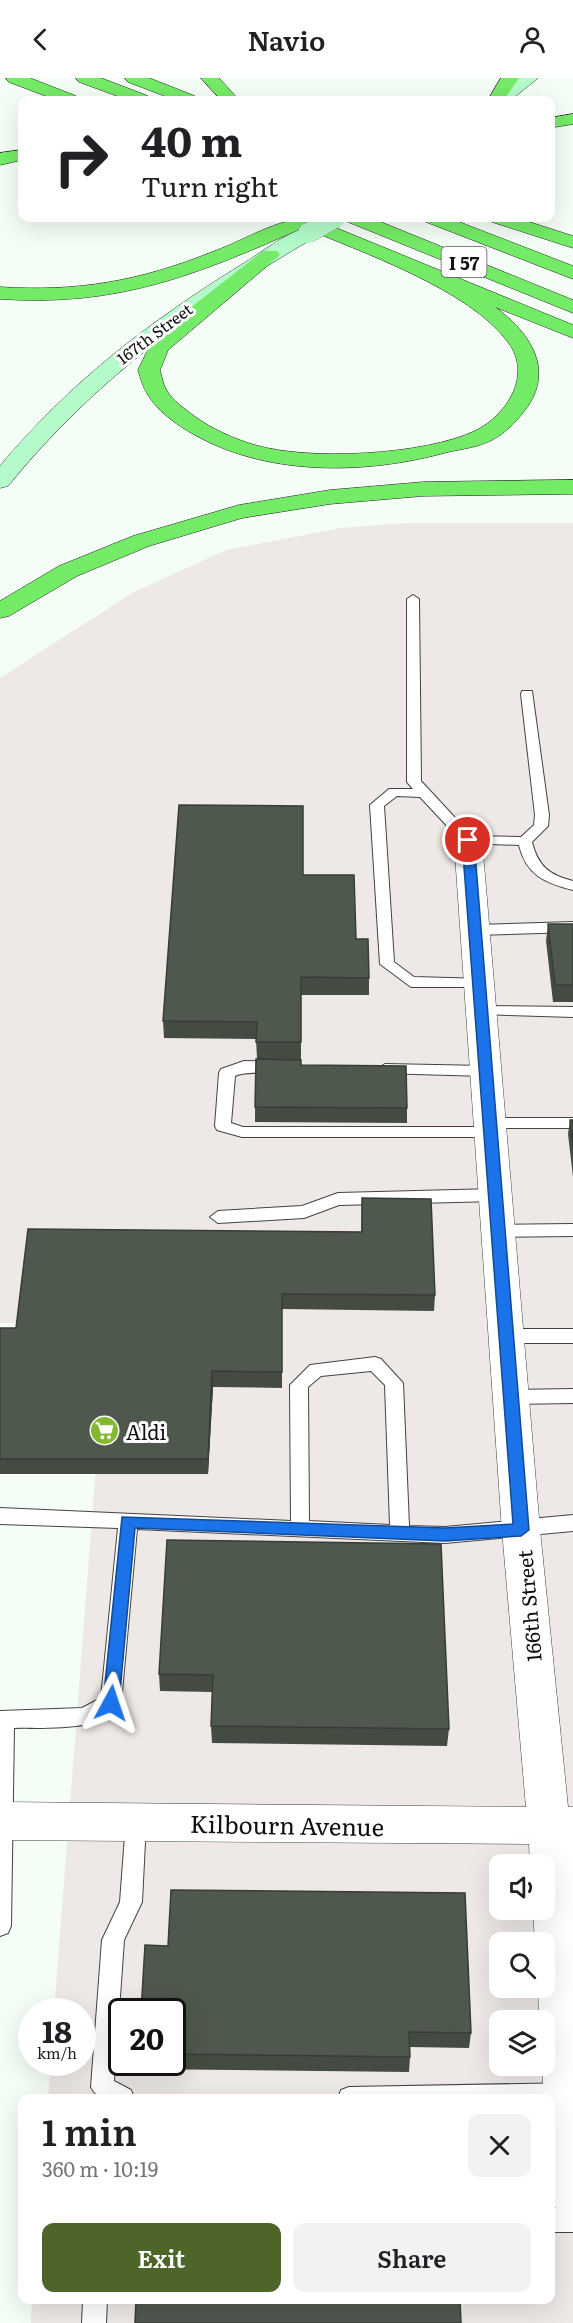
<!DOCTYPE html>
<meta charset="utf-8">
<style>
body{margin:0;font-family:Literata,serif;background:#f2f2f2;color:#202124;height:100vh;display:flex;flex-direction:column;font-size:22px;white-space:nowrap}
*{box-sizing:border-box;margin:0}
p{font-size:20px;color:#757577}
.icon{flex:none;width:33px;height:33px;fill:none;stroke:currentColor;stroke-width:2;stroke-linecap:round;stroke-linejoin:round}
.map{position:relative;flex:1;overflow:hidden}
.details{position:absolute;left:18px;top:2016px;width:537px;height:210px;display:flex;flex-direction:column;background:#fff;border-radius:12px;box-shadow:0 6px 24px #0002}
.details>*{flex:none}
.top-card{position:absolute;left:18px;top:18px;width:537px;height:126px;border-radius:12px;box-shadow:0 6px 24px #0002;background:#fff;color:#202124;overflow:hidden}
.tools{position:absolute;left:489px;top:1776px;display:grid;gap:12px}
.tools a{display:grid;place-items:center;width:66px;height:66px;border-radius:12px;background:#fff;box-shadow:0 6px 24px #0002;font-size:30px}
.speed{position:absolute;left:18px;top:1920px;display:flex;gap:12px;font-size:30px;font-weight:700;text-align:center}
.speed>*{display:grid;place-content:center;width:78px;height:78px;border-radius:50%;background:#fff;box-shadow:0 6px 24px #0002;line-height:1}
.speed small{font-size:15px;font-weight:400}
.speed .limit{border:3px solid #111;border-radius:9px;background:#fff;color:#111}
.pin{position:absolute;display:grid;place-items:center;width:51px;height:51px;color:#fff;margin:-26px;border:3px solid #fff;border-radius:50%;box-shadow:0 2px 6px #0007}
.me{position:absolute;width:66px;margin:-33px;rotate:5deg;stroke-linejoin:round;filter:drop-shadow(0 0 4px #0008)}
.turn{display:flex;align-items:center;gap:21px;height:126px;padding:0 24px;font-size:27px}
.turn .icon{width:78px;height:78px;stroke-width:2.5}
.turn b{display:block;font-size:42px;line-height:51px}
.round{display:grid;place-items:center;flex:none;width:63px;height:63px;border-radius:12px;background:#f2f2f2}
.headline{display:flex;align-items:center;justify-content:space-between;height:102px;padding:0 24px}
h1{font-size:36px;font-weight:600;line-height:45px}
.cta{display:flex;gap:12px;margin-top:auto;padding:12px 24px}
.cta a{flex:1;height:69px;border-radius:12px;background:#4d6529;color:#fff;font-size:24px;font-weight:600;line-height:69px;text-align:center}
.cta a+a{background:#f2f2f2;color:#202124}
header{display:flex;justify-content:space-between;align-items:center;height:78px;padding:0 24px;background:#fff;font-size:27px;font-weight:600}
.map>svg:first-child{display:block}
</style>
<header><svg class="icon" aria-label="back" viewBox="0 0 24 24"><path d="M15 5l-7 7 7 7"/></svg>Navio<svg class="icon" aria-label="person" viewBox="0 0 24 24"><circle cx="12" cy="8" r="4"/><path d="M4 21q1-7 8-7t8 7"/></svg></header>
<div class="map">
<svg width="573" height="2245" viewBox="0 0 573 2245">
<rect width="100%" height="100%" fill="#f4fef7"/>
<!-- industrial -->
<path fill="#eee8e6" fill-rule="evenodd" d="M406,445H573V2245H31L32,2222H550V2020H48L51,1985L82,1984V1934L54,1933L107,1246L0,1245V600L132,515L226,472L341,450ZM500,1786H544V1832H500ZM500,1864H544V1910H500ZM122,1934H172V1984H122ZM500,1942H544V1988H500Z"/>
<g fill="none" stroke-linecap="round" stroke-linejoin="round">
<defs>
<path id="lane" d="M413,517L419,521L421,703L472,758L521,759L534,747L535,737L521,616L522,613H532L549,737L548,748L532,764C538,788 549,797 573,803V812C545,805 526,797 519,767L463,765L420,719L397,718L384,728L394,884L414,899L484,901L486,904L484,907L479,909H411L380,886L370,727L389,711H413L407,704V521Z
M573,844V854L475,857L468,852L475,847Z
M481,928L573,929V939L476,936L473,933Z
M244,983L278,984L286,989C279,998 248,992 235,998L231,1045L243,1049H484L482,1045L484,1041L490,1040H573V1050H497L499,1054L497,1058L491,1059H242L217,1052L215,1048L219,995L221,991Z
M385,986L486,988L494,993L486,998L379,995L377,991Z
M495,1111L503,1117L495,1123L339,1127L304,1140L218,1145L210,1139L218,1133L302,1128L338,1115Z
M573,1146V1158L498,1159L490,1153L498,1147Z
M506,1251H573V1265H506L500,1263L497,1258L500,1253Z
M375,1279L381,1281L403,1305L409,1448L445,1449L573,1437V1453L445,1465L137,1451L121,1625C107,1655 42,1649 14,1650L11,1848L8,1855L0,1858V1633L82,1630L101,1620L118,1450L0,1446V1430L291,1443L290,1307L310,1287ZM371,1293L385,1307L390,1447L309,1443L308,1309L321,1298Z
M573,1311V1325L511,1326L505,1324L502,1319L505,1314L511,1312Z
M136,1735L143,1737L146,1744L142,1824L124,1862L114,2003L131,2012L134,2020C119,2022 98,2025 91,2009L102,1862L120,1824L126,1744L129,1737Z
M573,2005V2027L550,2028V2020H338L341,2012L349,2009Z
M550,2130H573V2154H550Z
M83,2222H107L106,2245H82Z"/>
<path id="street" d="M468,754L478,756L482,762L540,1452L568,1729H573V2137L556,2131L550,2116V2020H544L542,1988H544V1942H539L538,1910H544V1864H535L533,1832H544V1786H530L529,1766L0,1762V1724L526,1729L502,1452L454,762L458,756Z"/>
<path id="secondary" d="M518,0H538L511,22H493Z
M308,149L318,155L315,159C195,230 97,299 8,408L0,410V388C68,306 150,243 241,187C261,175 285,155 308,149Z"/>
<path id="highway" d="M6,0H30L76,18L79,22H56L9,4Z
M76,0H101L148,18L151,22H128L79,4Z
M125,0H149L195,18L198,22H175L128,4Z
M201,0H219L239,22H221Z
M501,0H519L504,22H488Z
M573,36V46L550,50V40Z
M22,72V82L0,87V75Z
M288,140H312L573,247V260L495,229C528,253 554,289 528,328C518,342 507,354 492,362C479,369 462,371 448,374C365,397 264,399 188,353C173,344 157,332 148,317C143,310 141,301 138,292L151,265L189,231L263,173H277L280,177L168,272L160,292C162,299 163,307 167,313C173,323 185,331 194,338C212,351 234,361 255,367C309,383 424,377 475,353C507,337 533,297 508,264C469,211 361,174 300,148L298,152C194,198 116,229 0,221V209C78,214 140,203 212,174C238,165 263,149 289,143Z
M345,140H371L573,222V235L348,144Z
M423,140H449L573,188V201L426,144Z
M489,140H517L573,158V170L492,144Z
M573,402V416L423,418L330,426L242,440L149,468L77,498L9,538L0,540V523L59,488L133,458L239,427L330,412L423,404Z"/>
</defs>
<!-- lane casing -->
<use href="#lane" stroke="#434343" stroke-width="2"/>
<!-- street casing -->
<use href="#street" stroke="#434343" stroke-width="1"/>
<!-- secondary casing -->
<use href="#secondary" stroke="#323232" stroke-width="1"/>
<!-- highway casing -->
<use href="#highway" stroke="#212121" stroke-width="1"/>
<!-- lane -->
<use href="#lane" fill="#fff" fill-rule="evenodd"/>
<!-- street -->
<use href="#street" fill="#fff" fill-rule="evenodd"/>
<!-- secondary -->
<use href="#secondary" fill="#b4faca" fill-rule="evenodd"/>
<!-- highway -->
<use href="#highway" fill="#74eb66" fill-rule="evenodd"/>
<defs>
<path id="secondary-bridge" d="M308,155L335,140"/>
</defs>
<!-- secondary-bridge casing -->
<use href="#secondary-bridge" stroke="#323232" stroke-width="20" stroke-linecap="butt"/>
<!-- secondary-bridge -->
<use href="#secondary-bridge" stroke="#b4faca" stroke-width="20"/>
</g>
<!-- wall -->
<path fill="#444c42" d="M303,797L356,861L369,900V917H301V982L257,981L256,961L164,960L163,943Z
M548,846H573V924H553L546,863Z
M301,987L407,1030V1045L255,1044V1029Z
M570,1042H573V1099L568,1056Z
M362,1120L435,1217L434,1233L282,1231V1310L213,1309L208,1396H0V1250H16L361,1154Z
M167,1462L449,1651L447,1668L212,1665L211,1648L212,1614L160,1613L159,1596Z
M172,1934L471,1955L469,1970L410,1969V1979L409,1994L140,1991V1984H172Z"/>
<!-- shaded-wall -->
<path fill="#373e36" d="M212,1293L213,1309L208,1396V1381Z"/>
<!-- building -->
<path fill="#4f584d" stroke="#373e36" stroke-width="1.5" d="M179,727L303,728V797H354L356,861H368L369,900L301,899V964H256L257,944L163,943Z
M548,846H573V907H555Z
M256,981L301,982V987L406,988L407,1030L255,1029Z
M570,1042H573V1070Z
M362,1120L431,1121L435,1217L282,1216V1294L212,1293L208,1381H0V1250H16L28,1151L362,1154Z
M167,1462L441,1466L449,1651L211,1648L213,1597L159,1596Z
M171,1812L465,1815L471,1955L409,1954L410,1979L172,1976V1934H141L145,1867L168,1868Z
M136,2222H460L461,2245H135Z"/>
<!-- route -->
<path fill="#1a73e8" stroke="#114b97" stroke-width="1.5" d="M468,758L474,762L529,1452L521,1458L445,1463L135,1450L119,1625L117,1630H105L103,1625L122,1439L445,1450L513,1446L462,762Z"/>
<!-- icons -->
<defs>
<symbol id="supermarket-disc" viewBox="-11 -11 22 22"><circle r="9.5" fill="#84b830" stroke="#fff"/><path d="M-6-5.5h2.5l.6 2H6L4.5 2H-2.5L-4.4-4H-6ZM-1.5 3.2a1.3 1.3 0 1 0 .1 0ZM3 3.2a1.3 1.3 0 1 0 .1 0Z" fill="#fff"/></symbol>
</defs>
<g fill-rule="evenodd">
<use href="#supermarket-disc" x="88" y="1336" width="33" height="33"/>
</g>
<g text-anchor="middle" dominant-baseline="central" stroke-width="6" stroke-linejoin="round" paint-order="stroke">
<!-- far-street labels -->
<g font-size="16" fill="#101010" stroke="#fff">
<text transform="translate(154 255) rotate(-37)">167th Street</text>
</g>
<!-- shield labels -->
<rect fill="#fff" stroke="#585858" stroke-width="1.5" x="441.5" y="169" width="45" height="30" rx="4.5"/>
<g font-size="18" font-weight="bold" fill="#101010">
<text x="464" y="184">I 57</text>
</g>
<!-- poi labels -->
<g font-size="20" fill="#101010" stroke="#fff" text-anchor="start">
<text x="126" y="1353">Aldi</text>
</g>
<!-- street labels -->
<g font-size="20" fill="#101010" stroke="#fff">
<text transform="translate(528 1528) rotate(-95)">166th Street</text>
</g>
<!-- near-street labels -->
<g font-size="24" fill="#101010" stroke="#fff">
<text transform="translate(287 1746) rotate(1)">Kilbourn Avenue</text>
</g>
</g>
</svg>
<div class="tools">
<a><svg class="icon" aria-label="sound" viewBox="0 0 24 24"><path d="M4 9h4l5-4v14l-5-4H4zM17 9q2 3 0 6"/></svg></a>
<a><svg class="icon" aria-label="search" viewBox="0 0 24 24"><circle cx="10" cy="10" r="6"/><path d="M15 15l6 6"/></svg></a>
<a><svg class="icon" aria-label="layers" viewBox="0 0 24 24"><path d="M12 4l9 5-9 5-9-5zM3 14l9 5 9-5"/></svg></a>
</div>
<div class="speed"><div>18<small>km/h</small></div><div class="limit">20</div></div>
<div class="pin" style="left:468px;top:762px;background:#d93025"><svg class="icon" aria-label="arrive" viewBox="0 0 24 24"><path d="M6 21V4h12l-3 4 3 4H6"/></svg></div>
<svg class="me" style="left:111px;top:1625px" viewBox="-20 -20 40 40"><path d="M0-17L14 15 0 8-14 15z" fill="#1a73e8" stroke="#fff" stroke-width="4"/></svg>
<div class="top-card">
<div class="turn"><svg class="icon" aria-label="right" viewBox="0 0 24 24"><path d="M7 20v-9h11M14 6l5 5-5 5"/></svg><div><b>40 m</b>Turn right</div></div>
</div>
<section class="details">
<div class="headline"><div><h1>1 min</h1><p>360 m · 10:19</p></div><a class="round"><svg class="icon" aria-label="close" viewBox="0 0 24 24"><path d="M6 6l12 12M18 6L6 18"/></svg></a></div>
<div class="cta"><a>Exit</a><a>Share</a></div>
</section>
</div>
